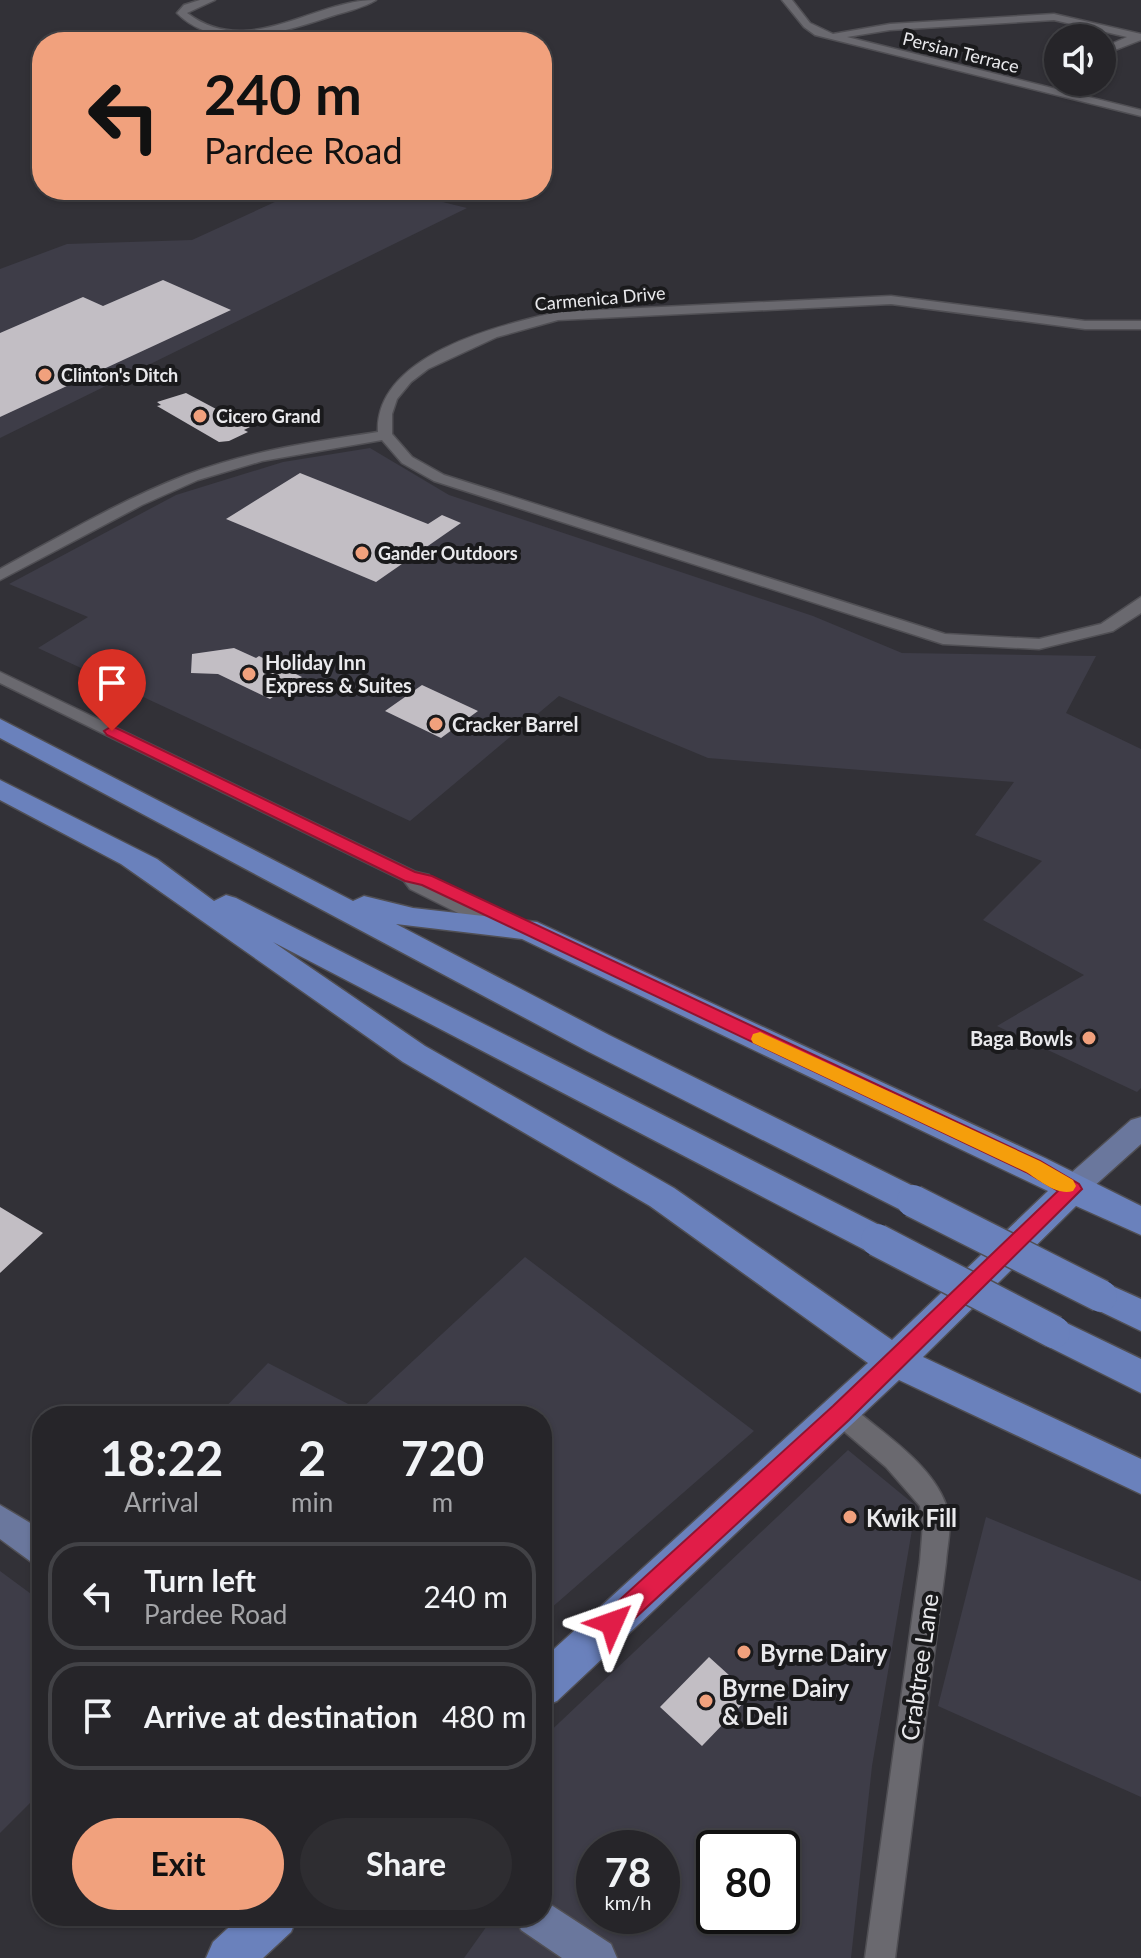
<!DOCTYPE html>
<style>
body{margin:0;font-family:Lato,sans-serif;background:#2e2d31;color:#f1f3f6;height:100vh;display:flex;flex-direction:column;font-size:30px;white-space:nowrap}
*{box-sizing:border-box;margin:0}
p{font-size:26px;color:#a4a5a8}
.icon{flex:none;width:44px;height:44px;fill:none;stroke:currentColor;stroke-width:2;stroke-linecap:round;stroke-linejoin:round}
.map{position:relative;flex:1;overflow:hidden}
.panel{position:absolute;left:32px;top:1406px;width:520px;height:520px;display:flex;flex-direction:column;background:#262529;border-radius:32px;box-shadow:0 2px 6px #0004,0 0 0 2px #424246}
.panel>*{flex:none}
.banner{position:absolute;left:32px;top:32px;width:520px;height:168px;border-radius:32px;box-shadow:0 2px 6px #0004,0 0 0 2px #424246;background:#f1a17d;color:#111;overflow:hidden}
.controls{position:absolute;left:1044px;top:24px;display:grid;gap:16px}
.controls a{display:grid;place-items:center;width:72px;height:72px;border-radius:50%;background:#262529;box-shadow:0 2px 6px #0004,0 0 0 2px #424246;font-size:40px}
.speed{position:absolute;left:576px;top:1830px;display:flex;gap:16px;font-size:40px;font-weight:700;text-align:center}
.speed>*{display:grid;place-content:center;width:104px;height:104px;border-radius:50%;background:#262529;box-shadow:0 2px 6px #0004,0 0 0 2px #424246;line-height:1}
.speed small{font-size:20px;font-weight:400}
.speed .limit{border:4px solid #111;border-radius:12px;background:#fff;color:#111}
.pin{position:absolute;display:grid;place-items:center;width:68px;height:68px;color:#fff;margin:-82px -34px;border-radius:50% 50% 50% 0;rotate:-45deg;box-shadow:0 0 8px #0007}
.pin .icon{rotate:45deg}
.me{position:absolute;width:88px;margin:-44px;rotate:47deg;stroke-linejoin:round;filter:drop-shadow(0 0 6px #0008)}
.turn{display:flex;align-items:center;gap:28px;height:168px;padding:0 40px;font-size:36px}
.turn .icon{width:104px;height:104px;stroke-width:2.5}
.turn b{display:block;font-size:56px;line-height:68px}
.eta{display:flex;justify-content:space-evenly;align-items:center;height:136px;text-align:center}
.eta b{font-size:48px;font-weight:700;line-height:56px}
.button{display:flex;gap:16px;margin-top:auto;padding:16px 40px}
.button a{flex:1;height:92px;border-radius:48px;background:#f1a17d;color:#111;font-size:32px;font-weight:700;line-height:92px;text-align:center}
.button a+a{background:#2e2d31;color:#f1f3f6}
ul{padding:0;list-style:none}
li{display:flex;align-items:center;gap:24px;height:108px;margin:0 16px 12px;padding:0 24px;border:4px solid #424246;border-radius:32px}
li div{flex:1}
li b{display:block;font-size:30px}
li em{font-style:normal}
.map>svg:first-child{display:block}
</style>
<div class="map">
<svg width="1141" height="1958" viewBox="0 0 1141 1958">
<rect width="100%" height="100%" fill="#323137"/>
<!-- built -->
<path fill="#3e3d48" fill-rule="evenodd" d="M301,190H394L467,208L0,438V269L67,244L192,240Z
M370,448L449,495L813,616L902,653L1096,656L1066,713L1141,749V1088L1137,1092L997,1026L1084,975L983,920L1042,861L975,835L1014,782L708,758L559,696L410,821L38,648L88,617L9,584L176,495L283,462Z
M525,1257L754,1431L542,1616V1416H217L268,1363L360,1410Z
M848,1450L916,1506L872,1766L851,1958H464L494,1916H542V1739ZM594,1848H662V1916H594ZM714,1848H782V1916H714Z
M986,1517L1141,1581V1797L938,1706Z
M0,1571L42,1602V1791L0,1833Z"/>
<!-- building -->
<path fill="#c2bec4" d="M163,280L231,310L0,417V333L83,297L103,306Z
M186,393L250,427L244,430L248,432L229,441L219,442L157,406L161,405L157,402Z
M300,473L428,524L442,515L461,523L376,582L226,519Z
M234,648L256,658L259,656L302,677L270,699L218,674L191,673L192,654Z
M422,685L478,711L441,738L385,711Z
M0,1207L43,1233L0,1273Z
M709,1657L751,1695L702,1746L660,1707Z"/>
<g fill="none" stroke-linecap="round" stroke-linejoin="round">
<defs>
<path id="minor" d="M200,0H215L187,13C249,60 312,0 376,0C365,7 349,11 335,15C287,31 219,55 177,13L184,5Z
M782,0H792L810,23L833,34L890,24L1054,14L1141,34V40L1102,55V48L1127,37L1054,20L890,30L847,37L1141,110V116L815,35L804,27Z
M891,296L1085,321H1141V329H1085L891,304L558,320L497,337L428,369L411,382L397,399L392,414V434L412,457L444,475L945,634L1039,639L1101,624L1141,597V613L1113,631L1039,649L943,644L434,481L402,463L382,440L262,461L198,480L142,505L0,580V569C61,536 121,500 186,475C248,451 313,442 378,432C375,355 499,325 558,312Z
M0,672L416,872L429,875V882L508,921L511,926L501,933L494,931L410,889L404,881L0,683Z
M841,1402L850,1405C883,1434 936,1466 948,1511C952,1527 947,1546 946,1562L895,1958H865L920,1562L923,1524L920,1506L886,1467L832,1421L829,1413L832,1405Z"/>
<path id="major" d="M1141,1117V1144L1082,1197L1072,1200L1062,1197L1058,1189L1062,1181L1131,1120Z
M0,1505L42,1530V1566L30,1561L0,1539Z
M542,1899L611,1944L617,1958H562L521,1930L515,1916H542Z"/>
<path id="highway" d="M0,719L353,901L364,896L413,908L537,922L1045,1158L1141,1206V1235L1076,1206L923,1357L1141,1459V1494L899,1380L557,1701L542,1707V1660L868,1363L650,1206L403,1062L121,864L0,800V780L157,859L214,901L226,895L236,898L889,1230L894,1240L889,1250L877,1254L865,1250L273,942L425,1046L674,1188L892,1340L1048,1191L522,939L396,924L609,1035L925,1192L930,1201L925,1210L913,1214L901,1210L587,1051L0,738Z
M1101,1281L1141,1299V1331L1089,1306L1083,1296L1089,1286Z
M1054,1317L1141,1359V1393L1041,1343L1036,1332L1041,1321Z
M241,1916H298L291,1932L263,1958H206L213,1942Z"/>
</defs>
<!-- minor casing -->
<use href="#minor" stroke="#504f54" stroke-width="3"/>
<!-- major casing -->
<use href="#major" stroke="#504f54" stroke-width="3"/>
<!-- highway casing -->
<use href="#highway" stroke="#504f54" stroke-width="3"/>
<!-- minor -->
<use href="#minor" fill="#6a696f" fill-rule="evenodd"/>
<!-- major -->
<use href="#major" fill="#6a779d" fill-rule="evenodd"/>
<!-- highway -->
<use href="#highway" fill="#6a81bc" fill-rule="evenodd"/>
<defs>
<path id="highway-bridge" d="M913,1201L1101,1296
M877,1240L1054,1332"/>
</defs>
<!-- highway-bridge casing -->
<use href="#highway-bridge" stroke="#504f54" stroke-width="35" stroke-linecap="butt"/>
<!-- highway-bridge -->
<use href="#highway-bridge" stroke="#6a81bc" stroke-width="32"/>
</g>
<!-- route -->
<path fill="#e11d48" stroke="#92132f" stroke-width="2" d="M112,726L415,872L432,876L1040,1161L1079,1184L1082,1189L849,1420L621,1631L612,1634L604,1631L600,1623L604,1614L833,1406L1058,1191L1026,1172L422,885L405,881L107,735L104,731Z"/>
<!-- slow -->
<path fill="#f59e0b" d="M760,1032L1040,1161L1073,1180L1076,1186L1073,1191C1057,1196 1039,1180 1026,1172L753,1043L751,1039L753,1034Z"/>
<!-- markers -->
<g fill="#f1a17d" stroke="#1a1a1c" stroke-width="3">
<circle cx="45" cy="375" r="8"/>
<circle cx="200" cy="416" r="8"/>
<circle cx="362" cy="553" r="8"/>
<circle cx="249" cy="674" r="8"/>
<circle cx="436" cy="724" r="8"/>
<circle cx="1089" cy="1038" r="8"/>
<circle cx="850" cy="1517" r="8"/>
<circle cx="744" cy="1652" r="8"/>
<circle cx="706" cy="1701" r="8"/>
</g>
<g text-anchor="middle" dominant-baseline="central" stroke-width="8" stroke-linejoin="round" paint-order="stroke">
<!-- far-street labels -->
<g font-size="18" fill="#e9e9ec" stroke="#1a1a1c">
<text transform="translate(961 52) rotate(14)">Persian Terrace</text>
<text transform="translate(600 298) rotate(-5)">Carmenica Drive</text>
</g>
<!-- far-poi labels -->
<g font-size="18" font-weight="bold" fill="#e9e9ec" stroke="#1a1a1c" text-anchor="start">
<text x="61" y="375">Clinton's Ditch</text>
<text x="216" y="416">Cicero Grand</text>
<text x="378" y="553">Gander Outdoors</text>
</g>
<!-- poi labels -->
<g font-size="20" font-weight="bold" fill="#e9e9ec" stroke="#1a1a1c" text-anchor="start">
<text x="265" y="662">Holiday Inn<tspan x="265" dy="23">Express &amp; Suites</tspan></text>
<text x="452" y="724">Cracker Barrel</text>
<text x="1073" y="1038" text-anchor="end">Baga Bowls</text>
</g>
<!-- near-poi labels -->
<g font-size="24" font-weight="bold" fill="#e9e9ec" stroke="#1a1a1c" text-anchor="start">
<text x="866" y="1517">Kwik Fill</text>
<text x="760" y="1652">Byrne Dairy</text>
<text x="722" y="1687">Byrne Dairy<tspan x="722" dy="28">&amp; Deli</tspan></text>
</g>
<!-- near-street labels -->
<g font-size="24" fill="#e9e9ec" stroke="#1a1a1c">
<text transform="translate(919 1667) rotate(-82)">Crabtree Lane</text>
</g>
</g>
</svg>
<div class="controls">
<a><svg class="icon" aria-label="sound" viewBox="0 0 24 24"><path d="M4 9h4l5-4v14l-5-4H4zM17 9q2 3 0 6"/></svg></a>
</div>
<div class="speed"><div>78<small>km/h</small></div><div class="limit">80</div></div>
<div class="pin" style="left:112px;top:731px;background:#d93025"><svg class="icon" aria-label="arrive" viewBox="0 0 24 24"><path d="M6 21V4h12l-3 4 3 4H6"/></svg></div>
<svg class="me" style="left:612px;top:1623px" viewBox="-20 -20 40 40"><path d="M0-17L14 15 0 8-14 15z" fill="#e11d48" stroke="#fff" stroke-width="4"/></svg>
<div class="banner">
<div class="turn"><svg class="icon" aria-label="left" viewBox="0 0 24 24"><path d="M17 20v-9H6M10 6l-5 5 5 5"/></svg><div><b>240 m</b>Pardee Road</div></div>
</div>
<section class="panel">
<div class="eta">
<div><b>18:22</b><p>Arrival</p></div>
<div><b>2</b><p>min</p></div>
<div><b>720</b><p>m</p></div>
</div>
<ul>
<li><svg class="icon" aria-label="left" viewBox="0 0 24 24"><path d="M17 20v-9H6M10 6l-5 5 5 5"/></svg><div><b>Turn left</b><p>Pardee Road</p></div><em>240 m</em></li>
<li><svg class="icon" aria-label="arrive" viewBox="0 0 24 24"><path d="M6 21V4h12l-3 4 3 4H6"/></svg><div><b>Arrive at destination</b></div><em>480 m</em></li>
</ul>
<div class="button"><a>Exit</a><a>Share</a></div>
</section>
</div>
